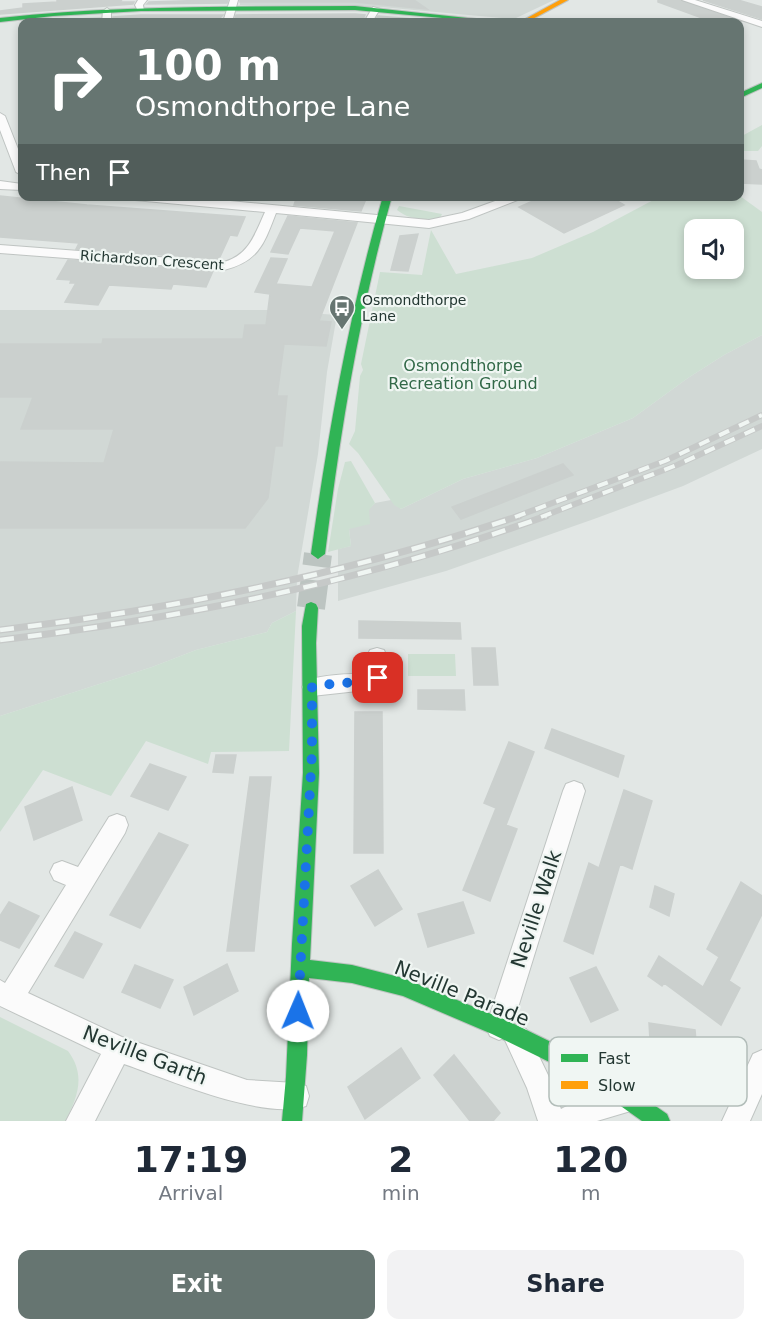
<!DOCTYPE html>
<style>
body{margin:0;font-family:"DejaVu Sans",sans-serif;background:#f2f2f3;color:#1f2937;height:100vh;display:flex;flex-direction:column;font-size:22px;white-space:nowrap}
*{box-sizing:border-box;margin:0}
p{font-size:20px;color:#747a83}
.icon{flex:none;width:33px;height:33px;fill:none;stroke:currentColor;stroke-width:2;stroke-linecap:round;stroke-linejoin:round}
.map{position:relative;height:1121px;overflow:hidden}
.details{display:flex;flex-direction:column;background:#fff;flex:1}
.details>*{flex:none}
.hud{position:absolute;left:18px;top:18px;width:726px;height:183px;border-radius:12px;box-shadow:0 3px 9px #0003;background:#667571;color:#fff;overflow:hidden}
.tools{position:absolute;left:684px;top:219px;display:grid;gap:12px}
.tools a{display:grid;place-items:center;width:60px;height:60px;border-radius:12px;background:#fff;box-shadow:0 3px 9px #0003;font-size:30px}
.pin{position:absolute;display:grid;place-items:center;width:51px;height:51px;color:#fff;margin:-26px;border-radius:12px;box-shadow:0 3px 9px #0006}
.me{position:absolute;width:66px;margin:-33px;rotate:1deg;stroke-linejoin:round;filter:drop-shadow(0 0 4px #0008)}
.turn{display:flex;align-items:center;gap:21px;height:126px;padding:0 18px;font-size:27px}
.turn .icon{width:78px;height:78px;stroke-width:2.5}
.turn b{display:block;font-size:42px;line-height:51px}
.then{display:flex;align-items:center;height:57px;padding:0 18px;background:#0003;gap:12px;font-size:22px}
.eta{display:flex;justify-content:space-evenly;align-items:center;height:102px;text-align:center}
.eta b{font-size:36px;font-weight:800;line-height:42px}
.action{display:flex;gap:12px;margin-top:auto;padding:12px 18px}
.action a{flex:1;height:69px;border-radius:12px;background:#667571;color:#fff;font-size:24px;font-weight:800;line-height:69px;text-align:center}
.action a+a{background:#f2f2f3;color:#1f2937}
.map>svg:first-child{display:block}
</style>
<div class="map">
<svg width="762" height="1121" viewBox="0 0 762 1121">
<rect width="100%" height="100%" fill="#e2e7e5"/>
<!-- built -->
<path fill="#d1d8d5" d="M240,0H554L514,19L381,7L240,5Z
M0,310H268L337,315L327,372L318,454L297,578L296,611L272,623L267,632L196,650L152,667L0,716Z
M762,335V449L683,486L594,519L446,571L338,601V549L351,546L349,529L375,503L391,500L401,509L463,479L537,458L633,418L688,378L724,355Z"/>
<!-- green -->
<path fill="#cddfd2" fill-rule="evenodd" d="M762,125V146L758,151H740V137Z
M740,196L762,212V335L724,355L688,378L633,418L537,458L463,479L401,509L394,505L358,453L349,444L355,431L360,376L363,370L361,364L380,272L422,275L431,230L456,274L532,258L593,232L659,197ZM694,230H734V268H694Z
M399,206L442,214L440,218C424,220 409,220 397,210Z
M351,461L375,503L369,510L370,524L349,529L351,546L328,552L338,489L345,462Z
M296,611L289,751L211,752L208,764L146,741L111,796L43,770L0,832V716L152,667L196,650L267,632L272,623Z
M408,654H455L456,676H408Z
M0,1017L68,1051C86,1075 78,1097 65,1121H0Z"/>
<!-- building -->
<path fill="#cbd0ce" stroke="#cbd0ce" stroke-width="1.5" d="M57,0H122L118,2H134L133,4L0,14V11L23,8V4L57,2Z
M211,0H228L227,3L147,4L149,2Z
M240,0H414L427,9L355,2H240Z
M658,0H680L742,22H713L658,2Z
M703,0H738L762,7V19Z
M355,14L365,15L362,22H285L286,17L235,19L236,15Z
M141,15H223L216,22H113V17Z
M378,16L447,22H374Z
M100,18V22H33L53,20Z
M740,160L756,161L759,169L762,170V184L740,183Z
M0,196L87,205L245,217L237,236L230,235L219,259L76,249L79,243L0,237Z
M297,196H337L366,199L361,211L294,205Z
M544,196H609L624,205L564,233L519,207Z
M288,216L357,223L319,321L331,322L326,346L284,344L277,396H287L282,446H275L268,498L245,528H0V462L104,463L114,429H21L33,397H0V344H102L103,339H243L245,325H266L270,294L255,292L271,258L287,259L276,284L312,287L335,231L300,228L288,254L271,252Z
M418,234L408,271L391,270L400,236Z
M68,260L213,271L206,287L173,284L171,289L109,285L98,305L65,302L76,283H70L71,280L57,279Z
M563,464L573,475L461,519L452,507Z
M359,621L460,623L461,639L359,638Z
M472,648H495L498,685H474Z
M418,690H464L465,710L418,709Z
M355,712H382L383,853H354Z
M552,729L624,756L618,777L545,748Z
M509,742L534,752L506,825L517,829L490,901L463,890L496,808L484,803Z
M216,755H236L233,773L213,772Z
M150,764L186,777L168,810L131,796Z
M250,777H271L254,951H227Z
M72,787L82,820L34,840L25,807Z
M624,790L652,801L632,869L620,864L593,954L564,941L589,863L599,868Z
M159,833L188,845L140,928L110,915Z
M378,870L402,909L375,926L351,886Z
M741,882L762,896V914L729,981L740,988L721,1025L664,983L662,986L648,976L659,956L703,987L719,957L707,949Z
M655,886L674,894L669,916L650,907Z
M9,902L39,916L19,948L0,940V916Z
M463,902L474,933L428,947L418,914Z
M75,932L102,944L83,978L55,966Z
M227,964L238,991L194,1015L184,987Z
M135,965L173,980L160,1008L122,992Z
M596,967L618,1010L591,1022L570,978Z
M649,1023L695,1030L698,1064L651,1057Z
M401,1048L420,1078L365,1119L348,1087Z
M454,1055L500,1113L493,1121H470L434,1075Z"/>
<g fill="none" stroke-linecap="round" stroke-linejoin="round">
<!-- secondary-tunnel -->
<path stroke="#bcc4c1" stroke-width="28" stroke-dasharray="28 14" stroke-linecap="butt" d="M311,608L318,554"/>
<defs>
<path id="street" d="M138,0H147L143,5L144,11L137,9L135,5Z
M230,0H238L232,22H223Z
M682,0H695L762,21V27Z
M373,7L380,9L372,22H364Z
M107,8L111,11V22H102L103,11Z
M0,113L5,116L22,159V175L16,172L0,130Z
M0,181L22,184V190L0,189Z
M129,196H178L429,220L462,213L509,196H528L469,219L429,228L276,213C264,244 259,261 224,270L0,253V245L224,262C249,255 255,234 265,212L135,200Z
M377,648L384,650C389,660 390,678 385,688L312,696L305,693L302,687L305,681C325,674 347,674 368,674L367,656L370,650Z
M574,781L582,784L585,791L512,1027L517,1025L526,1029L548,1075L561,1109C583,1099 610,1081 634,1090L637,1100L634,1110L597,1121H538L527,1088L504,1038L499,1040L490,1036L486,1027L563,791L566,784Z
M117,814L125,817L128,825L125,833L28,993L122,1037L247,1080L296,1083L306,1086L309,1096L306,1106C264,1121 167,1079 124,1064L95,1121H66L101,1054L0,1006V980L5,983L66,885L54,880L50,872L54,864L62,861L78,867L109,817Z
M762,1050V1094L750,1121H722L753,1054Z"/>
<path id="fast" d="M355,6L505,22H486L355,10L141,11L53,16L0,22V18C118,5 236,7 355,6Z
M762,83V88L740,98V93Z
M383,196H392C359,314 340,433 325,554L318,559L311,554C328,433 349,314 383,196Z
M311,602L316,604L318,608L316,643L319,773L310,960L352,965L403,978L506,1020L592,1062L667,1114L670,1121H642L578,1076L492,1034L403,996L352,983L309,978L307,1055L302,1121H282L286,1077L292,944L303,773L302,626L306,604Z"/>
<path id="slow" d="M560,0H568L527,22H520Z"/>
</defs>
<!-- street casing -->
<use href="#street" stroke="#bfc4c2" stroke-width="2"/>
<!-- fast casing -->
<use href="#fast" stroke="#bfc4c2" stroke-width="2"/>
<!-- slow casing -->
<use href="#slow" stroke="#bfc4c2" stroke-width="2"/>
<!-- street -->
<use href="#street" fill="#fbfbfb" fill-rule="evenodd"/>
<!-- fast -->
<use href="#fast" fill="#30b455" fill-rule="evenodd"/>
<!-- slow -->
<use href="#slow" fill="#ff9f0a" fill-rule="evenodd"/>
<defs>
<path id="rail-far1" d="M515,517L665,461L762,415
M541,517L677,465L762,426"/>
<path id="rail" d="M0,630C177,609 350,573 519,516
M0,640C186,618 369,580 546,516"/>
</defs>
<!-- rail-far1 casing -->
<use href="#rail-far1" stroke="#c6c9c8" stroke-width="6"/>
<!-- rail casing -->
<use href="#rail" stroke="#c6c9c8" stroke-width="7"/>
<!-- rail-far1 -->
<use href="#rail-far1" stroke="#f0f6f3" stroke-width="4" stroke-dasharray="11" stroke-linecap="butt"/>
<!-- rail -->
<use href="#rail" stroke="#f0f6f3" stroke-width="4.5" stroke-dasharray="14" stroke-linecap="butt"/>
</g>
<g fill="none" stroke-linecap="round" stroke-linejoin="round">
<!-- route -->
<path stroke="#1a73e8" stroke-width="10" stroke-dasharray="0 18" d="M298,1011L312,752V687L337,683L378,682V678"/>
</g>
<!-- icons -->
<defs>
<symbol id="bus-pin" viewBox="-11 -11 22 30"><path d="M0 17L-7.5 6A9.5 9.5 0 1 1 7.5 6Z" fill="#667571" stroke="#f0f6f3"/><path d="M-5-6H5V4H4V6H2V4H-2V6H-4V4H-5ZM-3.5-4V0h7V-4ZM-3.5 1.2v1.5H-2V1.2ZM2 1.2v1.5H3.5V1.2Z" fill="#fff"/></symbol>
</defs>
<g fill-rule="evenodd">
<use href="#bus-pin" x="327" y="293" width="30" height="40"/>
</g>
<g text-anchor="middle" dominant-baseline="central" stroke-width="4.5" stroke-linejoin="round" paint-order="stroke">
<!-- far-street labels -->
<g font-size="14" fill="#233732" stroke="#f0f6f3">
<text transform="translate(152 260) rotate(4)">Richardson Crescent</text>
</g>
<!-- far-poi labels -->
<g font-size="14" fill="#233732" stroke="#f0f6f3" text-anchor="start">
<text x="362" y="300">Osmondthorpe<tspan x="362" dy="16">Lane</tspan></text>
</g>
<!-- park labels -->
<g font-size="16" fill="#326948" stroke="#f0f6f3">
<text x="463" y="365">Osmondthorpe<tspan x="463" dy="18">Recreation Ground</tspan></text>
</g>
<!-- near-street labels -->
<g font-size="20" fill="#233732" stroke="#f0f6f3">
<text transform="translate(536 909) rotate(-72)">Neville Walk</text>
<text transform="translate(462 993) rotate(22)">Neville Parade</text>
<text transform="translate(145 1055) rotate(21)">Neville Garth</text>
</g>
</g>
<!-- legend -->
<rect x="549" y="1037" width="198" height="69" rx="9" fill="#f0f6f3" stroke="#b2bdb9" stroke-width="1.5"/>
<rect x="561" y="1054" width="27" height="8" fill="#30b455"/>
<rect x="561" y="1081" width="27" height="8" fill="#ff9f0a"/>
<g font-size="16" fill="#233732">
<text x="598" y="1064">Fast</text>
<text x="598" y="1091">Slow</text>
</g>
</svg>
<div class="tools">
<a><svg class="icon" aria-label="sound" viewBox="0 0 24 24"><path d="M4 9h4l5-4v14l-5-4H4zM17 9q2 3 0 6"/></svg></a>
</div>
<div class="pin" style="left:378px;top:678px;background:#d93025"><svg class="icon" aria-label="arrive" viewBox="0 0 24 24"><path d="M6 21V4h12l-3 4 3 4H6"/></svg></div>
<svg class="me" style="left:298px;top:1011px" viewBox="-20 -20 40 40"><circle r="19" fill="#fff"/><path d="M0-13L10 11 0 6-10 11z" fill="#1a73e8"/></svg>
<div class="hud">
<div class="turn"><svg class="icon" aria-label="right" viewBox="0 0 24 24"><path d="M7 20v-9h11M14 6l5 5-5 5"/></svg><div><b>100 m</b>Osmondthorpe Lane</div></div>
<div class="then">Then<svg class="icon" aria-label="arrive" viewBox="0 0 24 24"><path d="M6 21V4h12l-3 4 3 4H6"/></svg></div>
</div>
</div>
<section class="details">
<div class="eta">
<div><b>17:19</b><p>Arrival</p></div>
<div><b>2</b><p>min</p></div>
<div><b>120</b><p>m</p></div>
</div>
<div class="action"><a>Exit</a><a>Share</a></div>
</section>
